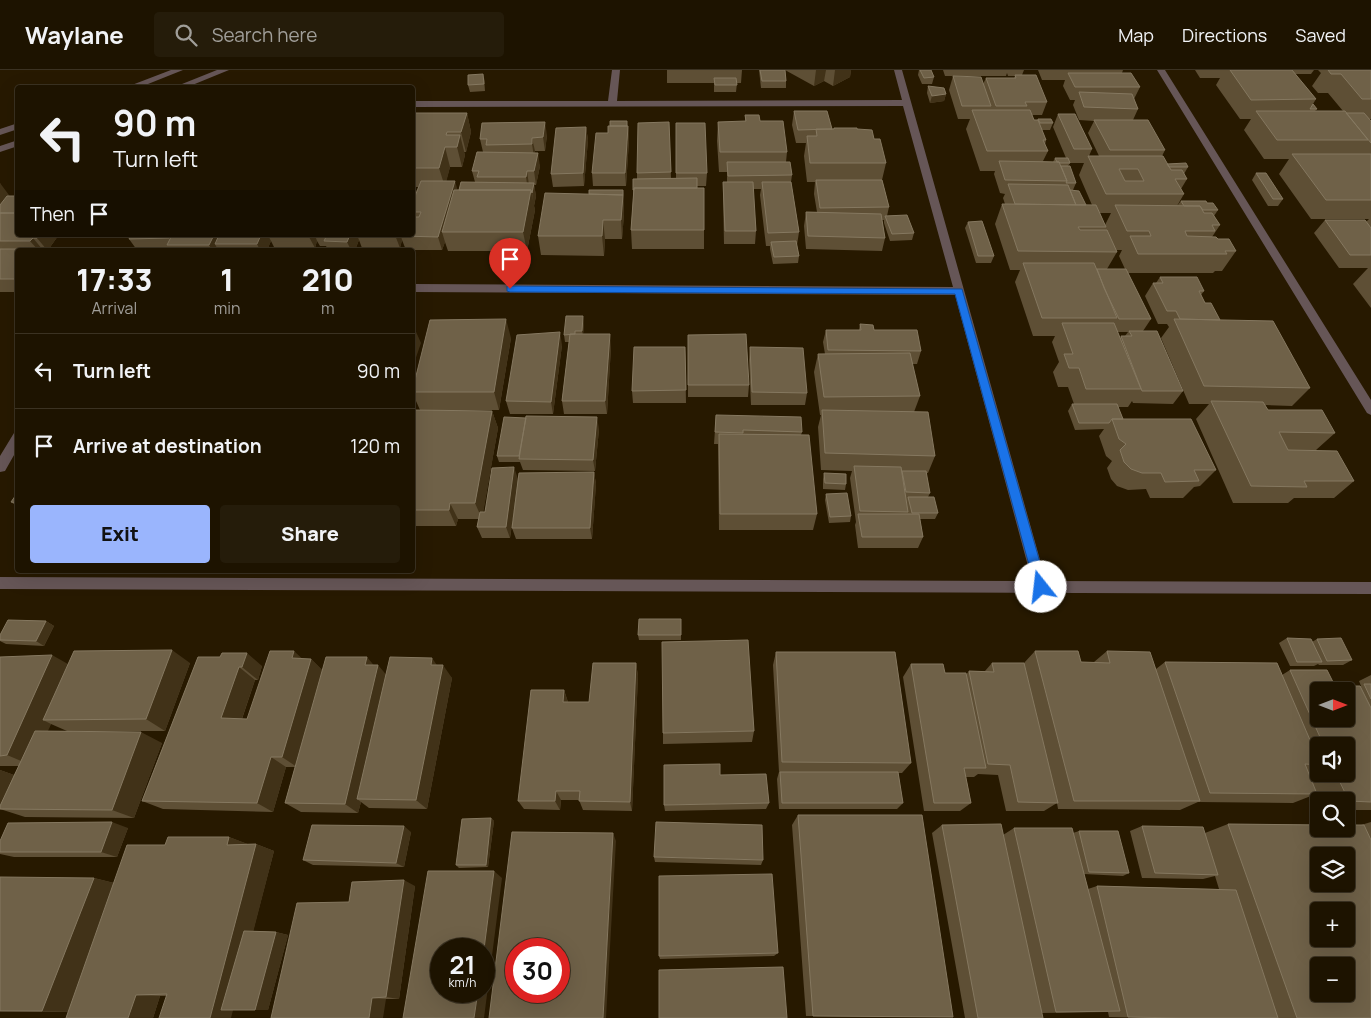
<!DOCTYPE html>
<meta charset="utf-8">
<style>
body{margin:0;font-family:Manrope,sans-serif;background:#251c0a;color:#f1f3f6;height:100vh;display:flex;flex-direction:column;font-size:19px;white-space:nowrap}
*{box-sizing:border-box;margin:0}
p{font-size:16px;color:#a09e99}
.icon{flex:none;width:28px;height:28px;fill:none;stroke:currentColor;stroke-width:2;stroke-linecap:round;stroke-linejoin:round}
.map{position:relative;flex:1;overflow:hidden}
.details{position:absolute;left:15px;top:178px;width:400px;height:325px;display:flex;flex-direction:column;background:#1d1300;border-radius:5px;box-shadow:0 5px 20px #0002,0 0 0 1px #3b3222}
.details>*{flex:none}
.top-card{position:absolute;left:15px;top:15px;width:400px;height:152px;border-radius:5px;box-shadow:0 5px 20px #0002,0 0 0 1px #3b3222;background:#1d1300;color:#f1f3f6;overflow:hidden}
.needle{width:32px;rotate:90deg}
.tools{position:absolute;left:1310px;top:612px;display:grid;gap:10px}
.tools a{display:grid;place-items:center;width:45px;height:45px;border-radius:5px;background:#1d1300;box-shadow:0 5px 20px #0002,0 0 0 1px #3b3222;font-size:25px}
.speed{position:absolute;left:430px;top:868px;display:flex;gap:10px;font-size:25px;font-weight:700;text-align:center}
.speed>*{display:grid;place-content:center;width:65px;height:65px;border-radius:50%;background:#1d1300;box-shadow:0 5px 20px #0002,0 0 0 1px #3b3222;line-height:1}
.speed small{font-size:12px;font-weight:400}
.speed .limit{border:8px solid #d22;background:#fff;color:#111}
.pin{position:absolute;display:grid;place-items:center;width:42px;height:42px;color:#fff;margin:-51px -21px;border-radius:50% 50% 50% 0;rotate:-45deg;box-shadow:0 0 5px #0007}
.pin .icon{rotate:45deg}
.me{position:absolute;width:55px;margin:-28px;rotate:344deg;stroke-linejoin:round;filter:drop-shadow(0 0 4px #0008)}
.turn{display:flex;align-items:center;gap:18px;height:105px;padding:0 15px;font-size:22px}
.turn .icon{width:65px;height:65px;stroke-width:2.5}
.turn b{display:block;font-size:35px;line-height:42px}
.then{display:flex;align-items:center;height:48px;padding:0 15px;background:#0003;gap:10px;font-size:19px}
.eta{display:flex;justify-content:space-evenly;align-items:center;height:85px;text-align:center}
.eta b{font-size:30px;font-weight:800;line-height:35px}
.primary-button{display:flex;gap:10px;margin-top:auto;padding:10px 15px}
.primary-button a{flex:1;height:58px;border-radius:5px;background:#9ab5fd;color:#111;font-size:20px;font-weight:800;line-height:58px;text-align:center}
.primary-button a+a{background:#251c0a;color:#f1f3f6}
ul{padding:0;list-style:none}
li{display:flex;align-items:center;gap:15px;height:75px;padding:0 15px;border-top:1px solid #3b3222}
li div{flex:1}
li b{display:block;font-size:19px}
li em{font-style:normal}
header{display:flex;align-items:center;gap:30px;box-sizing:border-box;height:70px;padding:0 25px;background:#1d1300;border-bottom:1px solid #3b3222}
header strong{font-size:24px}
nav{display:flex;gap:28px;margin-inline-start:auto;font-size:18px}
.search{width:350px;height:45px;background:#251c0a;display:flex;align-items:center;gap:12px;box-sizing:border-box;padding:0 18px;border-radius:5px;color:#a09e99;font-size:19px}
.map>svg:first-child{display:block}
</style>
<header>
<strong>Waylane</strong>
<div class="search"><svg class="icon" aria-label="search" viewBox="0 0 24 24"><circle cx="10" cy="10" r="6"/><path d="M15 15l6 6"/></svg>Search here</div>
<nav><a>Map</a><a>Directions</a><a>Saved</a></nav>
</header>
<div class="map">
<svg width="1371" height="948" viewBox="0 0 1371 948">
<rect width="100%" height="100%" fill="#271900"/>
<g fill="none" stroke-linecap="round" stroke-linejoin="round">
<!-- minor -->
<path fill="#665657" fill-rule="evenodd" d="M612,0H620L617,31L902,30L894,0H902L1046,511L1371,512V524L0,519V507L1032,511L955,225L412,222V214L953,217L903,36L412,37V31H608Z
M1157,0H1165L1371,330V345L1367,343Z
M18,361V378L5,401L0,402V386L14,363Z"/>
<!-- tertiary -->
<path fill="#665657" fill-rule="evenodd" d="M171,0H183L138,18H124Z
M217,0H229L185,18H172Z
M18,53V59L0,65V59Z
M18,70V76L0,82V76Z"/>
</g>
<!-- wall -->
<path fill="#5e4f35" fill-rule="evenodd" d="M667,0H742L741,13H737L736,22H714V13H667Z
M759,0H851L850,7L833,16L824,11L814,16L785,0L786,11V18H761Z
M919,0H931L934,7L932,14H922L918,5Z
M943,0H1024L1022,5L1047,32L1042,45H1032L1034,50H1037L1038,49L1053,53L1050,60H1042L1046,70L1045,75L1048,81L1043,91L1053,92L1055,88H1066L1053,57L1058,44L1092,79L1089,86H1099L1088,63L1094,51L1079,50L1073,35L1075,30H1070L1063,16L1065,10H1042L1038,0H1123L1122,3L1140,17L1134,29L1138,39L1133,50L1165,80L1162,86L1167,94L1188,97L1184,104L1187,109L1181,119L1184,124L1177,136L1181,131L1207,133L1218,140L1214,146L1220,155L1212,167L1218,169L1236,181L1222,201H1215L1213,203H1128L1151,249L1143,261L1183,321L1173,334L1133,333L1132,331L1128,337H1118L1123,349L1216,400L1200,416L1194,417L1183,428H1150L1146,419L1128,420L1117,416L1111,409L1107,398L1112,391L1106,386L1099,366L1104,359L1075,360L1068,341L1072,334H1074L1068,317H1058L1053,302L1059,292L1052,272L1055,266H1033L1015,212L1020,200H1010L995,154L1002,134H1005L1003,128L1005,124L1000,123L994,104L995,101H980L966,59L970,49H958L949,20L953,6L983,14L986,8H1014L1015,6H1008L1007,3L1006,6H945ZM1070,93H1084L1079,105L1092,135H1086L1070,120H1073L1076,113L1068,96ZM1100,143H1111L1105,155ZM1116,180H1122L1119,186L1125,199H1107L1117,182ZM1117,262H1128L1125,266H1121L1120,268Z
M1195,0H1314L1311,4H1295L1316,29L1313,34L1317,39L1315,41H1343L1328,23H1318L1312,16L1321,3L1318,0H1371V49H1369L1371,51V238L1353,214L1368,198H1339L1314,163L1325,150L1366,152L1369,149H1311L1279,104L1289,89H1264L1244,60L1251,49H1240L1216,15L1220,8H1200Z
M485,11V21L470,22L468,15Z
M928,16L946,24L944,31L930,33L927,23Z
M794,41L832,59H834V58L857,59L874,69L886,93L882,110L889,137L887,146L914,163L912,170L890,171L884,153V150H882L885,168L882,181L806,179L804,156L806,142H817L814,124L815,112H807L804,86L806,73H796L792,55Z
M412,43H467L471,62L466,82H464L465,85L462,97H450L446,111L458,120L475,112L472,101L483,82L480,69L547,65L545,81H535L534,83L540,96L536,115H534L536,126L534,136L535,140L527,181H448L445,172L442,180H406L402,170L400,178H362L359,170L355,180H328L326,176H320L317,171L315,178L275,179L271,171L267,180H137L129,169L131,165H412ZM415,117H418L417,122Z
M745,45L760,51L787,82L786,92L792,105L791,112L799,162L797,175L799,186L798,193L773,194L770,179V176H766L760,125L761,119H753L756,161L755,174H724L723,126V112H727V102H719L717,71L718,52H745Z
M669,52L671,109L676,108V53L707,103L706,116H697L704,160V179H632L631,160L633,128V120L637,109V103Z
M627,56H628L629,70L626,116H593L592,103L608,63Z
M586,57L588,70L584,116L553,117L551,104Z
M1256,103L1283,129L1278,136H1268L1252,110Z
M0,113L18,165L58,166L48,180H18V222H0Z
M623,120L624,144L622,169H605L604,186L541,185L538,166L589,124Z
M968,152L994,186L991,193H976L965,158Z
M1160,207L1204,221L1201,225L1205,233L1220,250L1310,318L1292,336L1265,335L1268,340L1335,363L1316,380L1354,411L1334,428H1294L1288,433H1233L1196,349L1209,334H1189L1161,268L1169,257L1167,254H1158L1145,226L1153,213H1156Z
M584,253L583,264L611,277L607,344H564L562,331L569,272H565L564,265Z
M860,254L921,281L917,294H912L920,326L914,342L935,386L928,403H926L930,423L928,427L938,443L935,449H920L923,467L918,478H858L855,455L856,452L850,408L852,401L821,400L818,357L821,345H820L814,302L818,284H825L823,272L826,260H859Z
M688,265L749,315L748,327H688Z
M511,268L499,340H420L412,322Z
M562,275L553,344H510L506,331Z
M685,277L686,333H633L632,321Z
M750,277L807,323L805,335H751L749,290Z
M412,340L492,341L498,358L483,442H485L518,409L594,402L596,414L592,469H516L512,458L517,420L510,468H482L477,457L479,449H458L456,456H412Z
M716,345L802,362L801,365L817,444L813,460H719L718,374H714Z
M526,348L599,359L595,401L523,400L520,392H499L497,386Z
M824,403L846,414L845,420L823,419V409Z
M18,422V437L11,432Z
M826,424L851,446L850,452L829,453L825,430Z
M681,549V570H639L638,565Z
M46,551L54,556L44,576L6,574L0,571V565Z
M1287,568L1312,572L1317,569L1352,590L1343,595H1319L1318,594L1314,596H1290L1279,573Z
M1035,581L1081,592H1094L1107,581L1156,599L1165,592L1282,605L1290,600L1335,616H1361L1359,611L1371,605V740H1346V731H1319L1316,724L1293,733L1198,732L1180,740L1058,739L1057,733L1044,741H1006L998,705L978,704L974,707H966L971,733L960,741H924L903,607L911,594L945,603L966,605L969,601H985L992,593H1024ZM1319,676H1346V704H1319Z
M776,582L911,693L902,703H898L903,733L897,739H779L777,709L779,702L773,595Z
M0,587L68,595L190,593L165,661H68L162,673L134,748L25,747L0,739V700L14,705L19,696H0ZM51,654L67,661H47Z
M198,587L262,596L258,610H255L242,649H247L302,589H311L322,600L374,595L386,605L437,595L452,608L427,739L369,738L361,732L358,743L301,742L285,733L295,697H286L273,742L163,739L142,731Z
M636,593L638,606L632,741L583,740L579,730H561L560,740L524,739L518,731L564,620L568,632H589Z
M754,661L752,672L663,674V663Z
M769,733L766,739L665,741L664,735Z
M798,745L953,947L806,946L792,755Z
M491,748L494,751L488,797L459,798L456,795Z
M1371,752V948H1150L1109,947L1108,942L1041,943L1043,948H965L932,763L942,755L1003,765L1014,758L1073,763L1079,761L1129,803L1123,806L1084,804L1088,819L1097,816L1219,819L1215,806L1203,809L1142,808L1130,761L1142,756L1205,763L1228,754L1361,755Z
M128,758L117,787H14L0,784V771Z
M411,762L404,797L313,795L303,790Z
M229,767L247,774H256L274,781L253,861L276,862L288,865L268,940H233L166,926H160L153,948H66L68,942L0,941L94,808L114,813L165,775Z
M654,787L763,790L761,795L655,792Z
M415,816L399,929H386L271,948L349,832Z
M778,883L774,886L660,889L659,886Z"/>
<!-- shaded-wall -->
<path fill="#413218" d="M816,0H826L824,11L814,16Z
M835,0H851L850,7L833,16Z
M483,4L485,11V21L484,14Z
M946,24L944,31L930,33L932,26Z
M467,43L471,62L466,82L461,62Z
M545,52L547,65L545,81L543,67Z
M628,56L629,70L626,116L625,103Z
M586,57L588,70L584,116L583,103Z
M460,65L465,85L462,97L457,77Z
M532,68L535,81L534,87L532,74Z
M445,77L450,97L445,117L439,98Z
M538,83L540,96L536,115L534,101Z
M527,101L529,115L528,121L526,107Z
M455,111L459,125L442,162L445,172L442,180L438,167Z
M413,112L418,126L412,141V115Z
M0,113L12,129L0,145Z
M534,113L536,126L534,136L532,123Z
M531,120L535,140L527,181L523,162Z
M623,120L624,144L622,169L621,150Z
M603,150L605,169L604,186L602,166Z
M39,165H58V166L48,180H47L37,168Z
M214,165H228L215,174L218,180H212L209,175Z
M261,165H274H268L271,171L267,180H260L257,174Z
M308,165H315L317,171L315,178Z
M350,165H357L359,170L355,180H351L347,172Z
M395,165H404L401,166L402,170L400,178Z
M33,168L43,180V179L44,180H38L30,171Z
M583,246L584,253L583,268L582,261Z
M506,249L511,268L499,340L494,322Z
M413,255L421,273L412,299V257Z
M560,262L562,275L553,344L551,332Z
M610,264L611,277L607,344L605,331Z
M492,341L498,358L482,449L475,433Z
M597,347L599,359L595,401L593,390Z
M514,397L518,409L510,468L506,457Z
M594,402L596,414L592,469L590,458Z
M450,433L458,449L456,456L449,440Z
M46,551L54,556L44,576L36,571Z
M172,580L190,593L165,661L146,649Z
M294,581L308,594L292,588Z
M247,583L262,596L258,610L242,597Z
M52,585L75,598L43,650L51,654L33,696L7,685Z
M367,587L377,599L378,595L389,608L357,729L361,732L358,743L345,734L365,595Z
M432,588L441,601L431,595Z
M311,589L324,602L297,697L282,687Z
M636,593L638,606L632,741L630,732Z
M443,595L452,608L427,739L416,730Z
M239,597L255,610L238,660L221,648Z
M564,620L568,632H563Z
M141,662L162,673L134,748L112,740Z
M271,687L286,697L273,742L257,733Z
M0,700L14,705L0,737Z
M556,721L561,730L560,740L555,731Z
M491,748L494,751L488,797L486,795Z
M112,752L128,758L117,787L101,782Z
M404,756L411,762L404,797L396,793Z
M613,763L616,771L606,948H603Z
M229,767L248,774L227,775Z
M256,774L274,781L231,948H210Z
M494,801L502,808L484,948H474L478,921H484V879Z
M94,808L118,814L70,942L42,941Z
M404,810L415,816L399,929L386,927Z
M276,862L288,865L268,940H255Z
M136,925L160,926L153,948H128Z
M372,928L386,929L383,948H369Z"/>
<!-- building -->
<path fill="#6f6148" stroke="#857860" fill-rule="evenodd" d="M760,0H785L786,11H762Z
M920,0H931L934,7L924,8Z
M1230,0H1292L1316,29L1251,30Z
M1328,0H1371V29H1362L1341,4H1331Z
M1068,3H1131L1140,17H1075Z
M483,4L484,14L468,15V5Z
M1015,5H1036L1047,32H1025L1027,36H996L986,8H1016Z
M953,6L981,7L991,36H962Z
M714,8H736L737,15H715Z
M928,16L944,18L946,24L932,26Z
M1079,22L1132,24L1138,39L1084,37Z
M1313,34L1317,39H1310Z
M972,40H1030L1034,50H1038L1046,70H1043L1048,81H987Z
M794,41H827L832,59L798,60Z
M1256,41H1345L1368,70H1277Z
M412,43H467L461,62H447L446,65H460L457,77H445L439,98H412Z
M1346,43H1364L1371,51V73Z
M1058,44H1075L1092,79H1074Z
M745,45H759L760,51H783L787,82H720L718,52L746,51Z
M1038,49H1051L1053,53H1040Z
M1094,50H1148L1165,80H1110Z
M610,51H627V56H610Z
M545,52L543,67L532,68V74L486,75L487,69H480L482,53Z
M669,52L671,102L637,103L638,53Z
M676,53H705L707,103H676Z
M608,56H628L625,103H592L596,63H608Z
M586,57L583,103L551,104L556,58Z
M834,58H857V59L872,60L874,69H880L886,93H810L807,66H817L816,59H834Z
M477,82L538,83L534,101H527L526,107H477L479,101H472Z
M1292,84H1371V130H1326Z
M1088,86H1163L1171,100H1182L1187,109H1175L1184,124H1106ZM1119,99H1138L1144,111H1125Z
M1055,88H1068L1070,93H1060L1059,92H1057Z
M999,91L1059,92L1067,111L1005,110Z
M727,92H790L792,105L728,106Z
M1186,93L1188,97H1169L1167,94Z
M1061,96H1070L1076,113H1066L1067,111Z
M1256,103H1266L1283,129H1273Z
M697,108V118H634V120H633V109Z
M816,110H882L889,137L820,138Z
M421,111H455L438,167L401,166L402,165H412V147H419L421,142H412V134Z
M461,112L534,113L532,123L531,120H459Z
M723,112H753L756,161H725Z
M762,112H791L799,162L768,163Z
M1008,114L1068,115L1076,135L1015,134Z
M634,118H704V160H631Z
M454,120H531L523,162H442Z
M589,120H623V125L589,124Z
M1070,120L1079,121L1086,135H1076Z
M545,123L623,125L621,150H603L602,166H538Z
M7,126H18V139L14,143H0V135Z
M1181,131H1206L1207,133H1213L1218,140H1203L1200,136H1184Z
M1002,134L1096,135L1106,157H1078L1080,160H1107L1117,182L1018,181Z
M1115,135L1200,136L1204,143H1212L1220,155H1212L1215,161H1185L1187,166L1216,167L1218,169H1229L1236,181H1225L1227,184H1138L1130,166H1151L1149,161H1127Z
M806,142L881,144L885,168L808,166Z
M0,143H18V165H39L37,168H33L30,171H0Z
M907,145L914,163L892,164L885,146Z
M1325,150H1365L1371,158V185H1350Z
M982,151L994,186H978L968,152Z
M131,165H171L169,168L129,169Z
M172,165H214L209,175H167Z
M219,165H261L257,174H215Z
M327,165H350L347,172L324,171Z
M796,171L799,186L774,187L771,172Z
M0,179H43L42,180H18V209H0Z
M1023,193H1094L1117,248H1042Z
M1097,199H1126L1151,249H1119L1104,218Z
M1160,207H1197L1204,221H1199L1205,233H1211L1220,250L1180,249L1176,241H1167L1153,213H1163Z
M566,246H583L582,261H575V264L564,265Z
M506,249L494,322H412L430,250Z
M1174,249L1273,251L1310,318L1204,316Z
M1062,253H1114L1141,319H1086L1079,298H1069L1064,284H1073Z
M860,254L873,255L874,260H917L921,281L828,280L826,260H861Z
M1129,261H1157L1183,321H1142L1121,266H1132Z
M560,262L551,332L506,331L517,265Z
M570,264H610L605,331H562Z
M746,264L749,315H688V265Z
M634,277H685L686,320L632,321Z
M750,277L803,278L807,323L752,322Z
M910,283L920,326L824,327L818,284Z
M1211,331L1263,332L1268,340H1322L1335,363L1279,362L1288,380L1337,381L1354,411H1304L1307,417L1251,416Z
M1072,334H1117L1123,349H1112L1109,353H1079Z
M412,340L492,341L475,433H450L449,440H412Z
M822,340L928,342L935,386L825,383Z
M716,345L801,347L802,362L743,360V363L715,362Z
M526,346L597,347L593,390L519,389Z
M504,347L526,348L519,386H497Z
M1112,349H1191L1216,400H1194L1199,411L1165,412L1161,403H1142L1131,399L1124,392L1120,380L1126,374L1119,369Z
M719,364L809,365L817,444H720Z
M854,396L901,397L908,442L860,441Z
M514,397L506,457H477L480,442H485L492,398Z
M902,401H926L930,423L906,422Z
M594,402L590,458H512L519,403Z
M824,403L846,404V414L825,413Z
M18,422V433L11,432Z
M847,423L851,446L830,447L826,424Z
M908,427H934L938,443H912Z
M858,444H919L923,467H862Z
M639,549H681V565H638Z
M8,550L46,551L36,571L0,570V565Z
M1287,568L1311,569L1322,592H1297Z
M1341,568L1352,590L1327,591L1317,569Z
M748,570L754,661L663,663L662,572Z
M172,580L146,649L43,650L74,581Z
M270,581H294L292,588L311,589L282,687H271L257,733L142,731L198,587H220L222,583H247L242,597H239L221,648L247,649Z
M1035,581H1078L1081,592L1110,593L1107,581L1150,582L1200,731H1074Z
M776,582H895L911,693L782,692Z
M52,585L7,685L0,686V587Z
M326,587H367L365,595H378L345,734L285,733Z
M390,587L432,588L431,595H443L416,730L357,729Z
M1165,592L1277,593L1319,691V695L1305,694L1317,724L1210,723Z
M593,593H636L630,732L579,731L580,721H556L555,731H518L531,620H564L563,632H589Z
M992,593H1024L1058,733L1018,732L1010,695L988,694L969,601L994,602Z
M911,594H943L945,603H966L986,698H964L971,733H934Z
M1290,600H1327L1335,616H1360L1371,638V732L1349,731L1336,704H1346V676H1324ZM1319,621H1346V649H1319Z
M1364,614H1371V629Z
M35,661L141,662L112,740L0,739V736Z
M720,694V705L766,704L769,733L664,735V695Z
M780,702H898L903,733H782Z
M798,745H922L953,947L813,946Z
M491,748L486,795H456L462,749Z
M112,752L101,782H0V771L8,753Z
M656,752L762,755L763,790L654,787Z
M1001,754L1043,948H978L942,755Z
M1228,754L1319,755V759H1346V755H1364L1371,770V948H1297ZM1319,786H1346V814H1319ZM1319,841H1346V869H1319ZM1319,896H1346V924H1319Z
M312,755L404,756L396,793L303,790Z
M1142,756L1203,757L1218,805L1155,803Z
M1014,758H1072L1120,941L1056,942Z
M1079,761H1118L1129,803L1089,802Z
M512,762L613,763L603,948H489ZM516,879H559V921H516Z
M168,767H229L227,775L256,774L210,948H159L167,924L136,925L128,948H66L127,775H165Z
M428,801H494L484,879H441V921H478L474,948H403Z
M772,804L778,883L659,886V806Z
M0,807L94,808L42,941H0Z
M404,810L386,927L372,928L369,948H271L297,833L349,832L352,812Z
M1097,816L1236,820L1278,948H1182L1128,947Z
M244,861L276,862L255,940H221Z
M783,897L787,948H659V900Z"/>
<!-- route -->
<path fill="#1a73e8" stroke="#114b97" d="M507,216L962,219L1047,517L1045,520L1041,522L1037,520L1035,517L955,224L510,222L507,221Z"/>
</svg>
<div class="tools">
<a><svg class="needle" viewBox="-14 -14 28 28"><path d="M0-13l5 13h-10z" fill="#e53935"/><path d="M0 13l5-13h-10z" fill="#a09e99"/></svg></a>
<a><svg class="icon" aria-label="sound" viewBox="0 0 24 24"><path d="M4 9h4l5-4v14l-5-4H4zM17 9q2 3 0 6"/></svg></a>
<a><svg class="icon" aria-label="search" viewBox="0 0 24 24"><circle cx="10" cy="10" r="6"/><path d="M15 15l6 6"/></svg></a>
<a><svg class="icon" aria-label="layers" viewBox="0 0 24 24"><path d="M12 4l9 5-9 5-9-5zM3 14l9 5 9-5"/></svg></a>
<a>+</a>
<a>−</a>
</div>
<div class="speed"><div>21<small>km/h</small></div><div class="limit">30</div></div>
<div class="pin" style="left:510px;top:219px;background:#d93025"><svg class="icon" aria-label="arrive" viewBox="0 0 24 24"><path d="M6 21V4h12l-3 4 3 4H6"/></svg></div>
<svg class="me" style="left:1041px;top:517px" viewBox="-20 -20 40 40"><circle r="19" fill="#fff"/><path d="M0-13L10 11 0 6-10 11z" fill="#1a73e8"/></svg>
<div class="top-card">
<div class="turn"><svg class="icon" aria-label="left" viewBox="0 0 24 24"><path d="M17 20v-9H6M10 6l-5 5 5 5"/></svg><div><b>90 m</b>Turn left</div></div>
<div class="then">Then<svg class="icon" aria-label="arrive" viewBox="0 0 24 24"><path d="M6 21V4h12l-3 4 3 4H6"/></svg></div>
</div>
<section class="details">
<div class="eta">
<div><b>17:33</b><p>Arrival</p></div>
<div><b>1</b><p>min</p></div>
<div><b>210</b><p>m</p></div>
</div>
<ul>
<li><svg class="icon" aria-label="left" viewBox="0 0 24 24"><path d="M17 20v-9H6M10 6l-5 5 5 5"/></svg><div><b>Turn left</b></div><em>90 m</em></li>
<li><svg class="icon" aria-label="arrive" viewBox="0 0 24 24"><path d="M6 21V4h12l-3 4 3 4H6"/></svg><div><b>Arrive at destination</b></div><em>120 m</em></li>
</ul>
<div class="primary-button"><a>Exit</a><a>Share</a></div>
</section>
</div>
